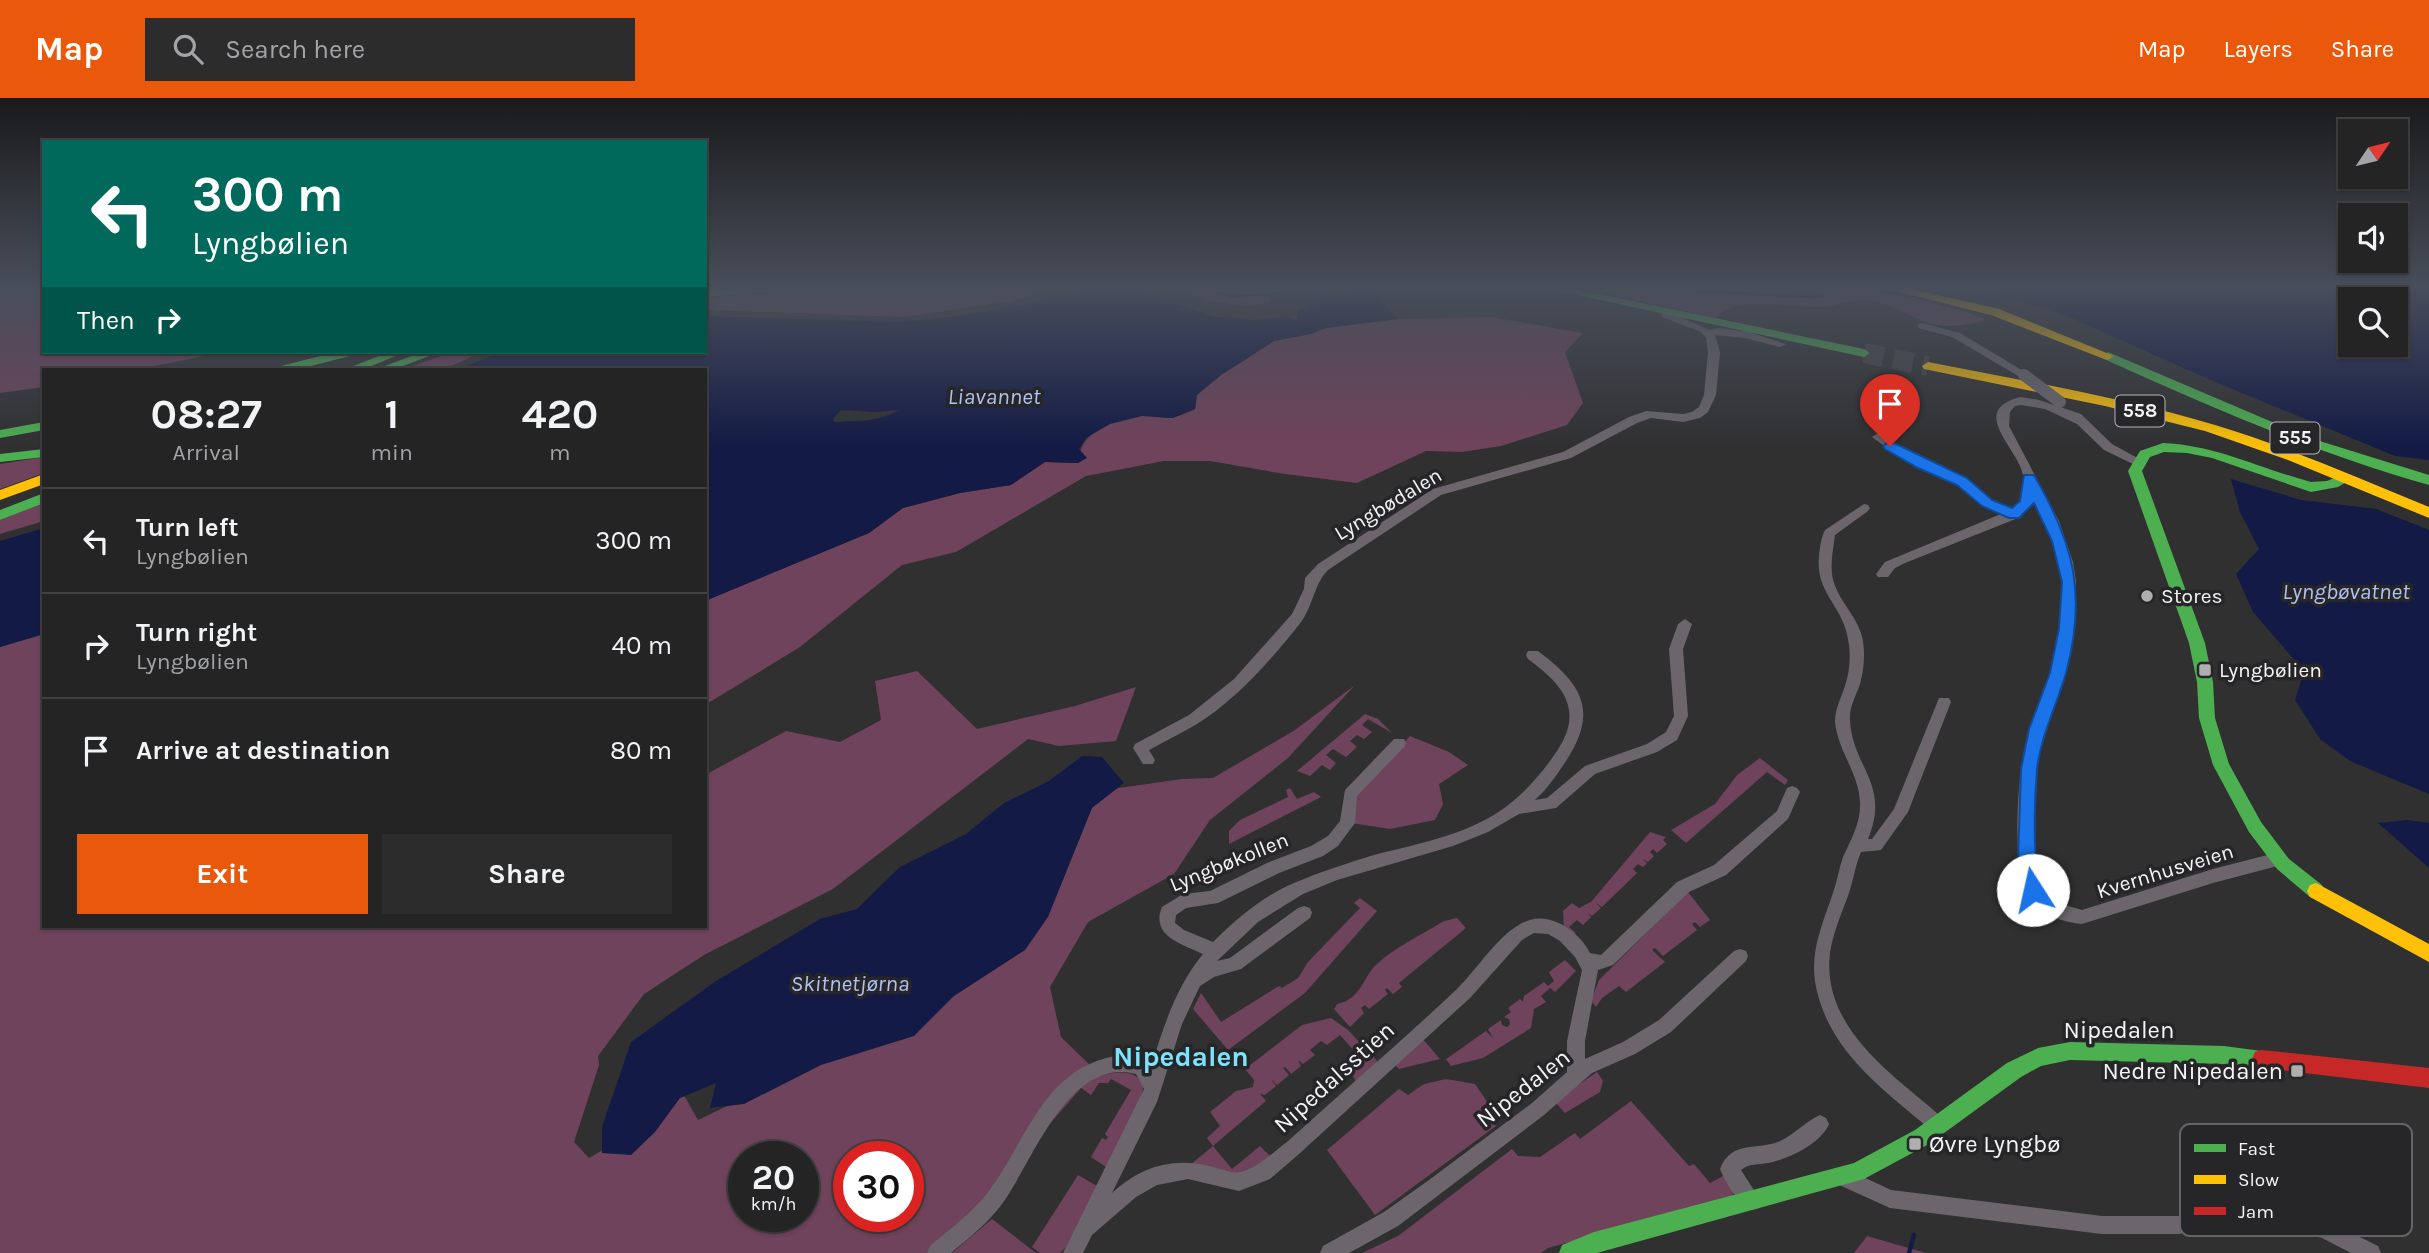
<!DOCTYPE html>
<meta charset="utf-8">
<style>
body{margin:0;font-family:Karla,sans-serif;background:#2c2c2d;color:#f1f3f6;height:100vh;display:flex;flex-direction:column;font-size:26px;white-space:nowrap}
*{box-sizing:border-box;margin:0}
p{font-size:23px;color:#a3a4a7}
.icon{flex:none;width:38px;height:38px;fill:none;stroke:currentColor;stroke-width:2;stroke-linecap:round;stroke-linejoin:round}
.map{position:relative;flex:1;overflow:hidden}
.sheet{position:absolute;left:42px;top:270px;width:665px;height:560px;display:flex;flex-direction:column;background:#242425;border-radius:0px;box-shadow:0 2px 5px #0004,0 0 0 2px #414142}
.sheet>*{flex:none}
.guide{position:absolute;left:42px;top:42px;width:665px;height:214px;border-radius:0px;box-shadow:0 2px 5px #0004,0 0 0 2px #414142;background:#00695c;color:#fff;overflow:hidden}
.needle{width:46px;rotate:55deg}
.buttons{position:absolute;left:2338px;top:21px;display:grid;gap:14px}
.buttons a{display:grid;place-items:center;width:70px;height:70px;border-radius:0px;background:#242425;box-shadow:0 2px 5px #0004,0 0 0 2px #414142;font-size:35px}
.speed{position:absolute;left:728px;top:1043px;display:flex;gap:14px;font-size:35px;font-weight:700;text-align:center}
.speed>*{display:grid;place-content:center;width:91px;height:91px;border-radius:50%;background:#242425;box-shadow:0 2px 5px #0004,0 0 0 2px #414142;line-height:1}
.speed small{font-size:18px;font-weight:400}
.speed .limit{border:10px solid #d22;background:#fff;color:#111}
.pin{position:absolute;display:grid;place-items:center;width:60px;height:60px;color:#fff;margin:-72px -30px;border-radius:50% 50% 50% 0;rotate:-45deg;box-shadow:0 0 7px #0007}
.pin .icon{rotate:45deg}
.me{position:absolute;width:77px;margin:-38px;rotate:350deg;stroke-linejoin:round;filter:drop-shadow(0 0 5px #0008)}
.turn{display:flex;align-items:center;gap:24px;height:147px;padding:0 35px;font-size:32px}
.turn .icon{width:91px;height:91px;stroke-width:2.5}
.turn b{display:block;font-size:49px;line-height:60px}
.then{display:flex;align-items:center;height:66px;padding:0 35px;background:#0003;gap:14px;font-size:26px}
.eta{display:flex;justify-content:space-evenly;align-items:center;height:119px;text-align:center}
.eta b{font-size:42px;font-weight:700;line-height:49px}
.cta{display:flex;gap:14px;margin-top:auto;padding:14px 35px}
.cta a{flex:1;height:80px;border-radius:0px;background:#ea580c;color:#fff;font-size:28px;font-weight:700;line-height:80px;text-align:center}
.cta a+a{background:#2c2c2d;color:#f1f3f6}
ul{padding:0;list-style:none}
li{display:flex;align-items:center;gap:21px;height:105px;padding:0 35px;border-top:2px solid #414142}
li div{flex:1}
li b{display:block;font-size:26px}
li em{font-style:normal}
header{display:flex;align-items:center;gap:42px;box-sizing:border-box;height:98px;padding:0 35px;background:#ea580c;color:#fff}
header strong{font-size:33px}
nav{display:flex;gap:38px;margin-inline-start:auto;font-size:24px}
.search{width:490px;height:63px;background:#2c2c2d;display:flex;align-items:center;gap:18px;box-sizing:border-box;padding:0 24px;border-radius:0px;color:#a3a4a7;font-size:26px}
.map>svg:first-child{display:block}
</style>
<header>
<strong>Map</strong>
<div class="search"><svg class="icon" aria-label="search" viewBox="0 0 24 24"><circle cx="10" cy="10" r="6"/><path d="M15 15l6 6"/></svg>Search here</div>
<nav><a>Map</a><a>Layers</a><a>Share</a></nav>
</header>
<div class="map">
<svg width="2429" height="1155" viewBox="0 0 2429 1155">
<rect width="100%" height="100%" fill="#303031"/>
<!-- green -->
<path fill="#6f435b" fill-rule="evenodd" d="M0,189H44V254H224L140,271H44V289L0,295Z
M847,189H1071L1006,204L904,219L705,212V200Z
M1159,189H1187L1232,199L1268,198L1271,202C1250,217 1183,196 1159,189Z
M1574,189H1841L1915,200L1983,219L1984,223C1964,228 1940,231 1921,222C1902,214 1886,204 1866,202C1853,200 1837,208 1824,209C1795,211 1734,195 1716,220Z
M1492,219L1583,235L1565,254L1583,305L1567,327L1501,348L1462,354L1426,353L1357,385L1285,376L1210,363H1164L1086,378L956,454L902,467L800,549L705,607V503L869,435L903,410L960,395L1011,387L1045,364L1078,365C1080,333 1112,321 1141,318C1152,317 1164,322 1174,319C1181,318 1188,314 1195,311L1197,297L1221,277L1274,243L1311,236L1326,230L1398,221Z
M453,254H483L444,271H404Z
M44,359V375L0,391V366Z
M44,404V423L0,436V422Z
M44,536V828H705V677L786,633L840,644L881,622L875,583L917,573L977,631L1075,608L1136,589L1116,643L1059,648L1028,641L833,791L704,857L644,896L598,958L599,967L574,1044L589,1060L638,1031L669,994L685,999L698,1022L817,965L1084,695L1182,681L1213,680L1295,632L1355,587L1288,660L1210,722L1174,776L1088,824L1050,889L1061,939L1096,973L1091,979C1110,976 1130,968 1144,985L1140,1004L1106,1069L1091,1059L1102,1040L1106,1042L1108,1039L1105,1036L1131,992L1111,981L1108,985H1099L1091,997L1081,990L937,1155H0V549ZM744,1059H803V1118H744ZM849,1059H908V1118H849Z
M1365,616L1378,621L1392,635L1368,621L1362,627L1372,634L1364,641L1357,637L1350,643L1357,649L1346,659L1333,651L1326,657L1336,665L1330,672L1322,667L1310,678L1297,673Z
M1410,638L1449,654L1468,667L1439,686L1443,706L1435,722L1390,731L1351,725L1356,695Z
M1760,660L1788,682L1785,687L1767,674L1686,745L1671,732L1715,706L1737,677Z
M1290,690L1297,701L1314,694L1321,699L1229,746V733L1240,722L1288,699L1286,692Z
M1650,734L1666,739L1663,742L1667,746L1657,755L1653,751L1650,754L1654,758L1648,764L1642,761L1647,765L1643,769L1638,766L1633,771L1637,775L1602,809L1596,805L1601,810L1592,818L1587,815L1591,819L1583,827L1577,822L1569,829L1576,835L1572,837L1564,833L1563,813L1572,805L1579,810L1591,804Z
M1688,794L1710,822L1700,829L1695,824L1692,826L1697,832L1663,858L1655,850L1652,852L1665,864L1626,894L1619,888L1602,900L1596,909L1591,903L1599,882Z
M1360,800L1377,813L1305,895L1228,952L1193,911L1201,895L1221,924L1279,888L1282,890L1298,880L1308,864L1360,810L1354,805Z
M1457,820L1466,830L1399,885L1402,889L1393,896L1387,890L1385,892L1388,896L1369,911L1365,907L1361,910L1364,915L1350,929L1334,911L1337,906C1362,901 1362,879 1378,865C1397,848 1423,836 1444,823Z
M1565,862L1576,873L1555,894L1550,890L1541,898L1546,904L1534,911L1531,930L1483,960L1451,968L1446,961L1486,933L1493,940L1488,931L1501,922L1502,927L1507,929L1510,926L1509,921L1504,919L1511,914L1508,910L1520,901L1523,904L1524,898L1544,884L1548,888L1554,883L1549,874Z
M1331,920L1348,932L1378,964L1356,983L1344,965L1347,963L1352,968L1356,965L1351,959L1356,955L1340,937L1327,947L1321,943L1310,952L1315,957L1303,966L1298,962L1301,968L1291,976L1285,969L1283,970L1289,977L1277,987L1271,981L1276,988L1265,997L1260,996L1266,1003L1213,1048L1232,1071L1260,1048L1272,1060L1235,1078L1191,1066L1213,1048L1207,1040L1220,1028L1210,1014L1236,993L1253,989L1254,982L1245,971L1302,927Z
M1421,939L1440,961L1399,971L1394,966Z
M1597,974L1603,983L1600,994L1565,1015L1554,1003Z
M1446,981L1475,986L1488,1005L1486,1015L1496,1028L1375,1117L1327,1052L1399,991L1408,997L1424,986Z
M1631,1003L1689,1068L1694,1066L1710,1085L1723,1078L1736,1089L1732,1099L1548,1150L1541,1155H1362L1398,1138L1512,1051L1518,1058L1540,1059L1575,1035L1580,1041Z
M1078,1077L1097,1088L1066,1149L1060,1155H1040L1032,1149Z
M992,1121L1036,1155H952Z
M1867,1138L1926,1155H1854Z"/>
<!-- water -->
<path fill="#131a45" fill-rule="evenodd" d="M1976,189H2429V362L2395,358L2213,283L2067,218ZM2350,201H2396V247H2350Z
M1370,190L1398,221L1326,230L1311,236L1274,243L1221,277L1197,297L1195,311L1173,320L1142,318L1110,326L1086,340L1079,351L1087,360L1078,365L1045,364L1011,387L960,395L903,410L869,435L705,503V271H459L501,254H705V218L898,224L960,218L1107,191L1142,195L1212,218L1256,222L1285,219L1297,222L1299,212L1325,201ZM841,312L875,314L899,312C876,325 859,322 834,324L833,321Z
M2231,381L2301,402L2376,411L2429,432V696L2350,663L2320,641L2295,602L2304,573L2253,514L2236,476L2259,451L2240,414Z
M44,430V536L0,549V443Z
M1082,658L1102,659L1124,685L1092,710L1048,819L1025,852L954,898L914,938L821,967L744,1006L710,1010L716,985L680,1000L655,1034L631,1057L602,1055V1029L631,944L716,883L820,821L857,811L900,769L966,736L1004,705L1049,683Z
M2407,722L2429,725V770L2378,725Z"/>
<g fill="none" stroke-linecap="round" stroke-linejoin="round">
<!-- stream-far1 -->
<path stroke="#131a45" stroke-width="2.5" d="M1622,189L1809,199L1821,198L1827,192
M1595,190L1604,189
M1375,192L1387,189"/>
<!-- stream -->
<path stroke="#131a45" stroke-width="4.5" d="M1909,1155L1914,1137"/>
<!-- primary-tunnel -->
<path stroke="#444445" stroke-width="20" stroke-dasharray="20 10" stroke-linecap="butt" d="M1864,255L1928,268"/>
<!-- street -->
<path fill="#6c666c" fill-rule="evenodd" d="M1666,211L1671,215L1710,232L1718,230L1742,233L1749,228L1754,231L1752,235L1786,246L1780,249L1745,240L1715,237L1720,254L1716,297L1708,314L1700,320L1683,324L1651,320L1637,325L1571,360L1441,397L1328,472C1314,486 1313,508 1301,524C1273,560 1235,603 1197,626C1182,635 1165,643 1149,652L1155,662L1153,666H1143L1133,650L1135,646L1189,617L1234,581L1292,516L1304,491L1305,480L1318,466L1433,391L1563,354L1629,319L1646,313L1683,316L1692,314L1699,309L1704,297L1708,254L1706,240L1701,234L1662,219L1661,214Z
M1922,225L1960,235L2030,277L2024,281L2020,279L1952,239L1918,230V226Z
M2021,299L2039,302L2081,316L2112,346L2143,363L2137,367L2133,366L2104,352L2077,326L2045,311L2021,307L2015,308L2010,314L2009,328L2059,423L2073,464L2076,484L2075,518L2070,551L2038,660L2034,740L2036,776L2039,789L2057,805L2082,812L2213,771L2279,754L2285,756L2287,761L2285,766L2213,785L2082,826C2063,824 2042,818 2030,802C2011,776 2017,681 2025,649C2029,630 2038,612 2045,593C2054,568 2060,542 2062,515C2065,472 2053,434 2034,397L2031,408L2018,420L1905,465L1895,470L1888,479H1878L1876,476L1885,464L2001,416L1983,408L1958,386L1908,365L1872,339L1878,335L1882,336L1916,359L1966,380L1991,402L2013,411L2021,404C2022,396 2025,384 2023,377C2018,350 1967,312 2021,299Z
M1864,406L1868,407L1870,410L1868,413L1835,437C1833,453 1829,470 1834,485C1841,506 1859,520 1863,543C1865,557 1864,572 1860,586C1856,598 1849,609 1850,622C1852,669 1891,686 1868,741H1872L1894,711L1939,600H1949L1951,604L1908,714L1881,752L1861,754L1858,762C1854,774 1852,787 1848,798C1841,817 1833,835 1830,855C1821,931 1895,978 1944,1021L1947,1027L1944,1033L1938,1036L1932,1033C1887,994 1834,958 1818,897C1807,860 1821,830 1833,795C1837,783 1839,771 1843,759C1851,741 1861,725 1860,704C1859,675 1837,652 1835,623C1835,611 1841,600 1845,588C1850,573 1851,556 1848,541C1843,508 1815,495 1819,458C1820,449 1821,440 1825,432Z
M1685,521L1692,526L1683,551L1688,618L1677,642L1657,654L1595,676L1556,710L1519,716L1488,734L1453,748L1337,782L1303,796L1258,824L1217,863L1230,860L1298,810L1304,808L1310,810L1312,815L1310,820L1241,871L1214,879L1200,888L1182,926L1157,1004L1112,1095C1140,1069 1172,1059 1209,1068C1218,1070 1232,1076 1241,1074C1258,1070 1273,1054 1287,1044C1343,993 1402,943 1457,891C1478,871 1502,830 1530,822C1553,815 1580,835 1590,855L1601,857L1677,784L1714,767L1777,713L1787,690L1792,688L1797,690L1800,694L1788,721L1726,777L1689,794L1613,867L1598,872L1585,943V961L1623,944L1659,922L1734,853L1740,851L1746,853L1748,858L1746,863L1671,934L1635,956L1592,975L1544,1017L1398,1128L1349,1155H1320L1323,1148L1384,1114L1429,1082L1532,1005L1567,974V943L1582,872L1575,859L1560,843L1548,836L1534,835L1522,842L1470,900L1299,1056L1270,1081L1239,1093L1188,1081L1157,1087L1136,1099L1092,1137L1083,1155H1063L1144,991L1136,976C1068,958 1033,1064 1002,1106C988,1125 969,1140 951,1155H927L930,1148C950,1131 973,1114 989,1093C1025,1045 1041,978 1106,960C1123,956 1137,957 1152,966C1164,927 1177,887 1203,856C1182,846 1150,838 1162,809L1183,796L1210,793L1267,765L1311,748L1328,738L1340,723L1345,692L1394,641H1404L1406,645L1404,649L1357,698L1355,725L1338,748L1323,758L1279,775L1218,805L1186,810L1176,817L1175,825L1184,832L1213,844C1236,821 1263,798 1294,785C1320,774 1347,765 1374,757C1420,745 1474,736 1512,704C1530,689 1544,672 1557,653C1585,611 1562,586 1528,561L1526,557L1528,553H1538C1582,586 1599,613 1566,663C1556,678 1548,690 1535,702L1547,700L1585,668L1647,646L1666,634L1674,618L1669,551L1678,526Z
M1820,1017L1826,1020L1829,1026C1821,1046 1788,1061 1768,1065C1757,1067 1750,1065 1741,1072L1761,1103L1759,1110L1752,1112C1739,1107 1725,1084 1720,1071C1732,1040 1759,1054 1782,1042C1796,1035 1806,1023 1820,1017Z
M1842,1069L1891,1092L2102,1118H2178L2247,1107H2267L2325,1122L2378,1148L2381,1155H2351L2322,1140L2267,1125H2247L2178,1136H2102L1890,1110L1835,1085L1833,1078L1835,1071Z"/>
<!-- fast -->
<path fill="#4caf50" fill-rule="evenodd" d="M728,189H781L775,193L705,199V191Z
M1208,189H1294L1288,193C1267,194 1226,201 1208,189Z
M1540,189H1565L1864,251L1870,255L1864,259Z
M336,254H356L354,257L299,271H279L281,268Z
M389,254L403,255L364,271H346Z
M422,254H440L395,271H377Z
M2108,254L2310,340L2429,377V387C2316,355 2210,309 2104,261L2102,258Z
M44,324V332L0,340V332Z
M2163,345C2216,347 2261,371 2311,384L2327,383L2346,375L2353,380L2338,389L2311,394L2212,360L2187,355L2164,354L2150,359L2142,373L2205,545L2213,584L2215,620L2229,666L2261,724L2289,761L2322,787L2325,793L2322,799L2316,801L2310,799L2277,771L2249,734L2213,667L2199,620L2197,584L2189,545L2128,373L2140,353Z
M44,351V359L0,364V356Z
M44,395V405L0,422V412Z
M2070,944L2224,948L2269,954L2272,961L2269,968L2262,970L2224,966L2070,962L2041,968L2021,979L1929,1046L1864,1081L1597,1155H1559L1562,1147L1594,1134L1854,1065L1915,1032L2007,965L2038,950Z"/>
<!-- slow -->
<path fill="#ffc107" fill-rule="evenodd" d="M1880,189H1903L1999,211L2114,258L2108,262L2104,261L1991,217Z
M1928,264C2024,283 2121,299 2215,327C2288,349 2358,380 2429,409V420L2288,362L2205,333L2105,308L1924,271L1922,268Z
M44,376V386L0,402V392Z
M2316,785L2429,846V864L2310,799L2307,793L2310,787Z"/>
<!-- jam -->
<path fill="#c62828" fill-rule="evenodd" d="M2262,952L2429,970V990L2262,970L2255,968L2252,961L2255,954Z"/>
<!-- street-bridge -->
<path stroke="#6c666c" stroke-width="12" d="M2024,277L2060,304"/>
</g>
<!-- sky -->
<linearGradient id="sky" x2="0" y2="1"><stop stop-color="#1a1a1b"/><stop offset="0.54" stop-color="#484e5a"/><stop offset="1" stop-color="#484e5a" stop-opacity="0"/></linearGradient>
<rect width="2429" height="351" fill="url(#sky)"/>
<!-- route -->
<path fill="#1a73e8" stroke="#114b97" stroke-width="2" d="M1890,343L1967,380L1992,402L2012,410L2020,403L2024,377H2034C2074,445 2087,497 2066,575C2057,607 2041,637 2037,671C2035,696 2033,743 2037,767C2039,777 2044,788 2040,797L2033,800L2027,797L2018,763L2021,671L2029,631L2050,575L2059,530L2062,484L2052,443L2034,405L2019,420H2009L1982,408L1957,387L1918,370L1885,351L1883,348Z"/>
<!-- markers -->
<g fill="#afafb0" stroke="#262528" stroke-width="2.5">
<circle cx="2147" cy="498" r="7"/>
<rect x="2198" y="565" width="14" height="14" rx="3.5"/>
<rect x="2290" y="966" width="14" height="14" rx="3.5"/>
<rect x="1908" y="1039" width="14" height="14" rx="3.5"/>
</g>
<g text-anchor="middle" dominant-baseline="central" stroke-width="7" stroke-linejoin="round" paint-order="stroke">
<!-- shield labels -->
<g fill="#262528" stroke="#b6b5b8" stroke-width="2">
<rect x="2115.5" y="297.5" width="49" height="31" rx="5"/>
<rect x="2270.5" y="324.5" width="49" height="31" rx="5"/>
</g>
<g font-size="19" font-weight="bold" fill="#f4f3f5">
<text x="2140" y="313">558</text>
<text x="2295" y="340">555</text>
</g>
<!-- street labels -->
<g font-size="21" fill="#f4f3f5" stroke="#262528">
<text transform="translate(1388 406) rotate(-31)">Lyngbødalen</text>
<text transform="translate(1229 764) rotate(-22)">Lyngbøkollen</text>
<text transform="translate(2165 773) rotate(-17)">Kvernhusveien</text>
</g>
<!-- poi labels -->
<g font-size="21" fill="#f4f3f5" stroke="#262528" text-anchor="start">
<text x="2161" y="498">Stores</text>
<text x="2219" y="572">Lyngbølien</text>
</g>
<!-- water labels -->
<g font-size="23" font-style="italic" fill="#b0c0f1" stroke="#262528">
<text x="994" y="298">Liavannet</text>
<text x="2346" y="493">Lyngbøvatnet</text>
<text x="850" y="885">Skitnetjørna</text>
</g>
<!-- near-street labels -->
<g font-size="24" fill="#f4f3f5" stroke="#262528">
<text x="2119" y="932">Nipedalen</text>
<text transform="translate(1334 979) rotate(-42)">Nipedalsstien</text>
<text transform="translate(1523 990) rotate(-38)">Nipedalen</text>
</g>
<!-- near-poi labels -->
<g font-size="24" fill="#f4f3f5" stroke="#262528" text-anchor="end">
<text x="2283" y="973">Nedre Nipedalen</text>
<text x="1929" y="1046" text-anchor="start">Øvre Lyngbø</text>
</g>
<!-- near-neighbourhood labels -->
<g font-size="28" font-weight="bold" fill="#7de3fa" stroke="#262528">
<text x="1181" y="958">Nipedalen</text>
</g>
</g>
<!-- legend -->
<rect x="2180" y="1026" width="232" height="112" rx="10" fill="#262528" stroke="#646366" stroke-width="2"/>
<rect x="2194" y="1046" width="32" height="8" fill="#4caf50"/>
<rect x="2194" y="1077" width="32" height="9" fill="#ffc107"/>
<rect x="2194" y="1109" width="32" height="8" fill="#c62828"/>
<g font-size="19" fill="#f4f3f5">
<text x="2238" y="1057">Fast</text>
<text x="2238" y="1088">Slow</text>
<text x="2238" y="1120">Jam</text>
</g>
</svg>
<div class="buttons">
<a><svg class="needle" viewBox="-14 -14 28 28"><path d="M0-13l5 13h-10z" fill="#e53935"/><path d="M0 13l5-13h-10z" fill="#a3a4a7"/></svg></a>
<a><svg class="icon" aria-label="sound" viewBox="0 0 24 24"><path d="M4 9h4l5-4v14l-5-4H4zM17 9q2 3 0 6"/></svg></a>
<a><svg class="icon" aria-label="search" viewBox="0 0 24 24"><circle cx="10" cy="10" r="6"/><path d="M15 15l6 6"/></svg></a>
</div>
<div class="speed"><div>20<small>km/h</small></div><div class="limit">30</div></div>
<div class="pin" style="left:1890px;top:348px;background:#d93025"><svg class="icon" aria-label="arrive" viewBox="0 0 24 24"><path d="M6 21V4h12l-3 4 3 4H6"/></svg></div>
<svg class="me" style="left:2033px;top:792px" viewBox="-20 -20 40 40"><circle r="19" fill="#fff"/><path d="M0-13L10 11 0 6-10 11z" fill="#1a73e8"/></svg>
<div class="guide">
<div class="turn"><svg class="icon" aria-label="left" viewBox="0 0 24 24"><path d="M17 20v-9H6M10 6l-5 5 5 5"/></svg><div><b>300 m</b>Lyngbølien</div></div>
<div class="then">Then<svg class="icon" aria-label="right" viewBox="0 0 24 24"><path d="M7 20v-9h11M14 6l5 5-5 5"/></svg></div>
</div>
<section class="sheet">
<div class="eta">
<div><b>08:27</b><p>Arrival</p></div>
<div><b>1</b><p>min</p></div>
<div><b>420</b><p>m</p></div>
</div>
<ul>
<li><svg class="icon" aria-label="left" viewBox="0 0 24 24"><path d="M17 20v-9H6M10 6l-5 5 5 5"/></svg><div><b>Turn left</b><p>Lyngbølien</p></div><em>300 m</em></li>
<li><svg class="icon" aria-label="right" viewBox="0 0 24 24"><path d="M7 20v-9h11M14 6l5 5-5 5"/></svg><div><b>Turn right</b><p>Lyngbølien</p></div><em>40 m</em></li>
<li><svg class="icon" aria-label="arrive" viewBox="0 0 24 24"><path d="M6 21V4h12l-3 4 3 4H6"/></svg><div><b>Arrive at destination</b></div><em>80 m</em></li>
</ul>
<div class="cta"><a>Exit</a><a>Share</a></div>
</section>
</div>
